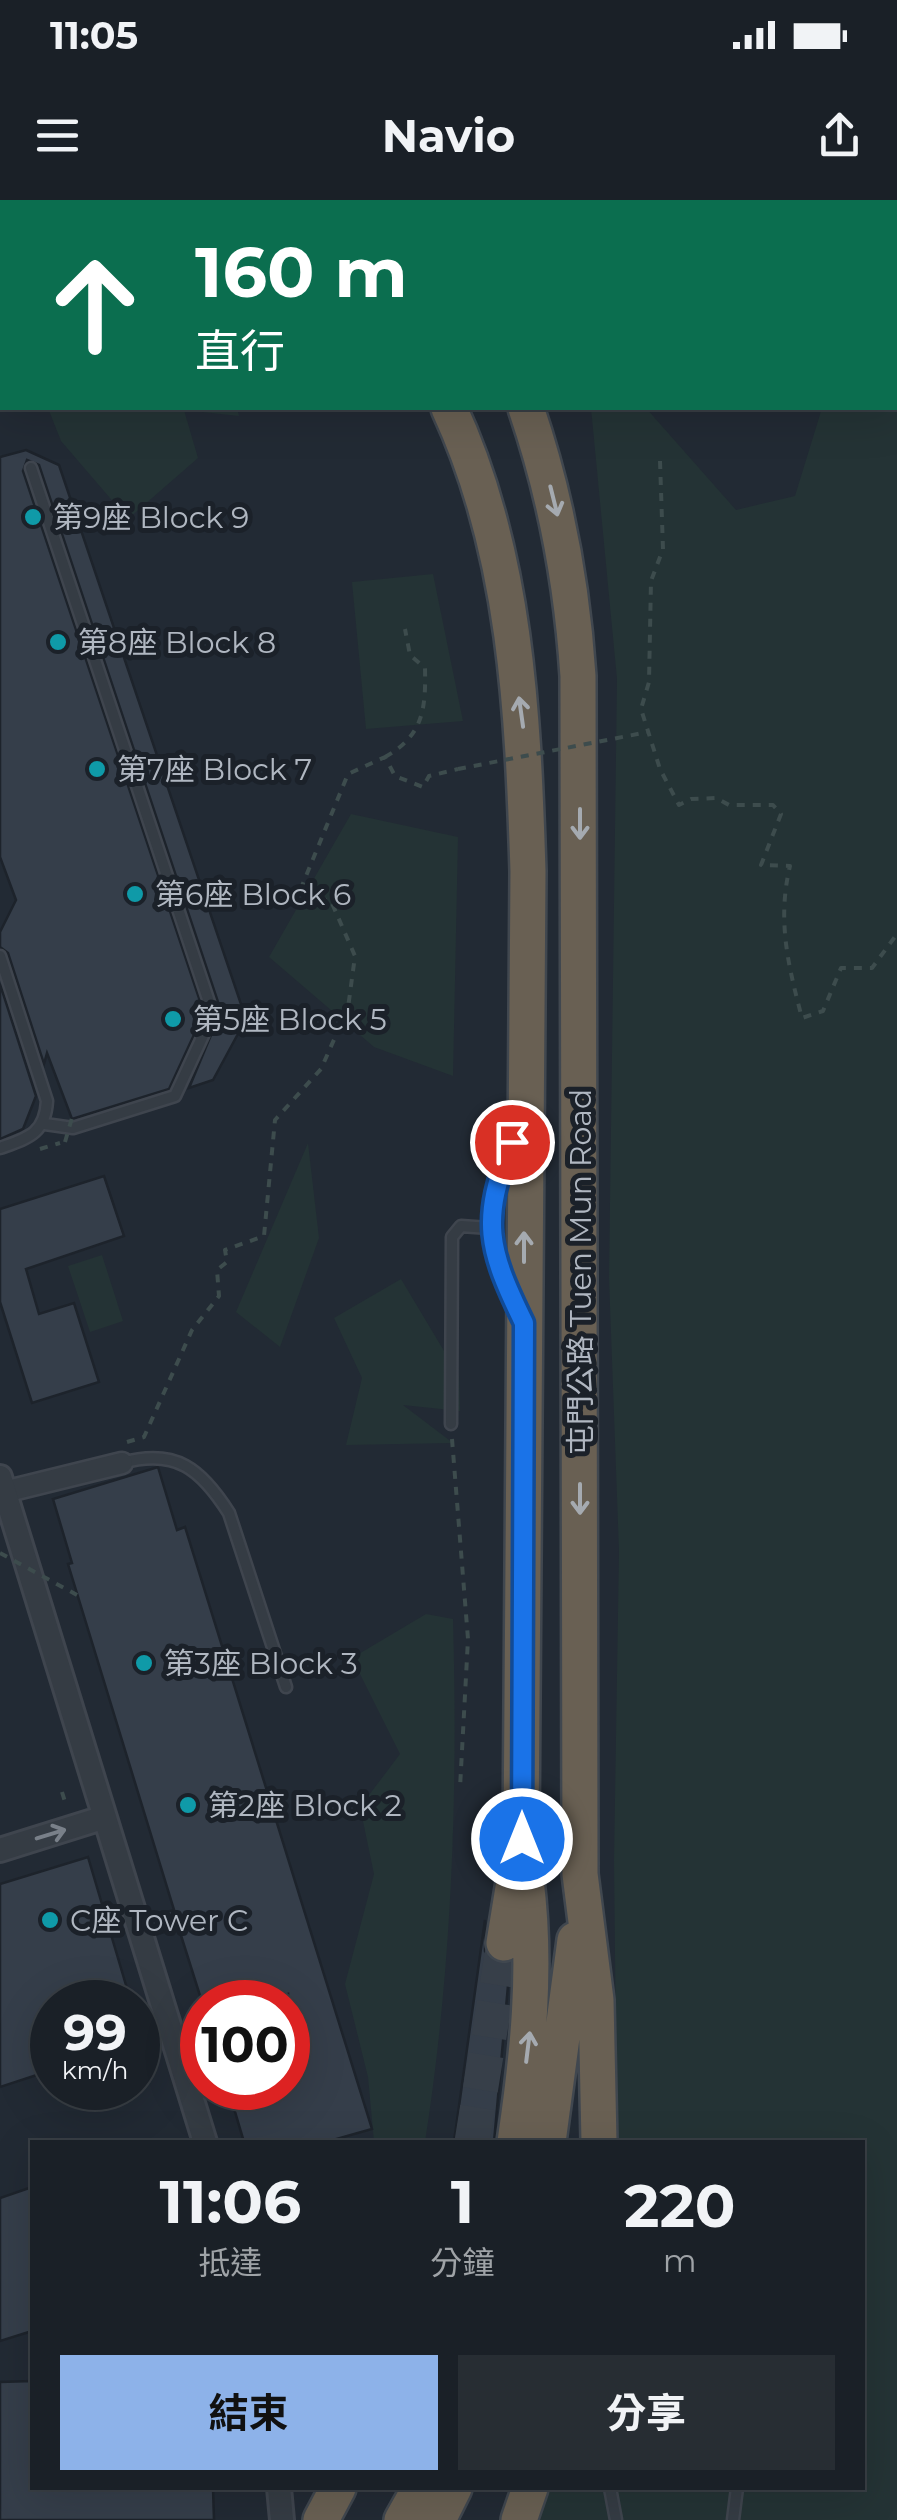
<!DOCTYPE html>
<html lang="zh-TW">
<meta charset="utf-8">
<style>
body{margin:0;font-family:Montserrat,"Noto Sans TC",sans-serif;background:#272d33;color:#f1f3f6;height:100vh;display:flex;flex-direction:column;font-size:38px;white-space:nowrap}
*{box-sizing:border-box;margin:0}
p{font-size:32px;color:#9fa3a7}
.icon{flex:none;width:55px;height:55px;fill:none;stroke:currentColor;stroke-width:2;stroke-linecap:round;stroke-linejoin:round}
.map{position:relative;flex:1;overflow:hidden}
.drawer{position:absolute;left:30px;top:1940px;width:835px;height:350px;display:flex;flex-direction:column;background:#1a2027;border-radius:0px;box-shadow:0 10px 40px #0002,0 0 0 2px #383e44}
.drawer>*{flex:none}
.top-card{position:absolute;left:0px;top:0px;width:898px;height:210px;box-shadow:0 10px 40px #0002,0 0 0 2px #383e44;background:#0b6e4f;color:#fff;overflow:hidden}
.speed{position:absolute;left:30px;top:1780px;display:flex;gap:20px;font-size:50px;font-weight:700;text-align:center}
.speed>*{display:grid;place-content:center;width:130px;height:130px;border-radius:50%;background:#1a2027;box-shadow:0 10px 40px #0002,0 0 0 2px #383e44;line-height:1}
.speed small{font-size:25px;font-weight:400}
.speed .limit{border:15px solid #d22;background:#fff;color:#111}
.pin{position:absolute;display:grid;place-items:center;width:85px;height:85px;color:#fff;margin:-42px;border:5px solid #fff;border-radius:50%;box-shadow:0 2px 10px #0007}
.me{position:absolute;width:110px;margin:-55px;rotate:0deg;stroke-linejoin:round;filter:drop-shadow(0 0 8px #0008)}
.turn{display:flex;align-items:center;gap:35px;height:210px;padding:0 30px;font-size:45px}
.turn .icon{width:130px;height:130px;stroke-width:2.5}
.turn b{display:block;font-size:70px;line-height:85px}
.eta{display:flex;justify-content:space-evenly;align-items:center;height:170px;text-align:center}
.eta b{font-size:60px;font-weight:700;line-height:70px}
.primary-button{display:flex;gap:20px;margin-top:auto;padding:20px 30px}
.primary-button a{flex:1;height:115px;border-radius:0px;background:#8db2e9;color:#111;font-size:40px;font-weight:700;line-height:115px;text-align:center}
.primary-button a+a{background:#272d33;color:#f1f3f6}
.status{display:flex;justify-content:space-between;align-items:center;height:70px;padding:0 50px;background:#1a2027;direction:ltr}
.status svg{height:28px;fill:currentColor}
header{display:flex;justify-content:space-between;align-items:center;height:130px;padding:0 30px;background:#1a2027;font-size:45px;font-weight:700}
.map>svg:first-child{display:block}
</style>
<div class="status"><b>11:05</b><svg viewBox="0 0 49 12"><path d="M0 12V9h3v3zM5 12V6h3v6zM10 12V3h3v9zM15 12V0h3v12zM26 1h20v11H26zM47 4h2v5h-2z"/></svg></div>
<header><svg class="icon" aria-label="menu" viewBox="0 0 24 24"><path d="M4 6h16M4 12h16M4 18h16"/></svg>Navio<svg class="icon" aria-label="share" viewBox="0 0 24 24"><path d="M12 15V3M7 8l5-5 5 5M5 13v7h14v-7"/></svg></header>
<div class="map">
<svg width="897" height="2320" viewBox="0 0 897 2320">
<rect width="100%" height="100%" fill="#222a34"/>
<!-- green -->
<path fill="#243335" d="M897,86V2320H536L547,2288H862V1942H617L614,1661L619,1351L609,1078L617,479L591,208H646L736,310L795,296L822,208H895Z
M48,208H237L239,216L184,210L198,258L128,319L61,241Z
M433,374L463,521L366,529L352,382Z
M351,614L458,637L453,876L374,847L269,757Z
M308,943L319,1038L280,1147L236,1112Z
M102,1055L123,1121L90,1132L68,1066Z
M401,1079L459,1176L460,1211L403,1205L453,1243L346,1245L362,1178L334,1118Z
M426,1414L453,1419C458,1594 452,1769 425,1942H374L368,1877L345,1784L374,1674L360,1607L400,1554L352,1458Z"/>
<!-- building -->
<path fill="#353e4a" stroke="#1d232b" stroke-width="2.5" d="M26,250L59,265L246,819L213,880L189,888L221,811L39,265L27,260L23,271L204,813L169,889L72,919L47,853L44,864L8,753L0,747V732L16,700L0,657V257Z
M0,784L36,896L23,929L0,939Z
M104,976L124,1036L26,1069L39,1114L74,1103L99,1182L32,1203L0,1102V1009Z
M158,1267L177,1330L185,1327L372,1929L326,1942H244L228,1888H288V1794L262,1802H202L179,1729L161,1733L156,1715L174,1710L68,1364L72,1363L53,1299Z
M88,1657L131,1802H52V1870L0,1887V1684Z
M485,1720V1751L491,1760L510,1763L494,1942H454Z
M32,1987V2131L0,2141V1998Z
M32,2181V2288H213L214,2320H0V2182Z"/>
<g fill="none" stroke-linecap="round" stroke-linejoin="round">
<!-- motorway-tunnel -->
<path stroke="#373f49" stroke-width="35" stroke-dasharray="35 18" stroke-linecap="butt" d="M472,1942L504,1743"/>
<defs>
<path id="service" d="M31,268L213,814L175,896L73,928L45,924
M0,756L47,901C45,934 28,938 0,948
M513,1100C483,1040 488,1001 513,940
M451,1224L452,1037L461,1026L489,1028
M122,1263C176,1248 201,1269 229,1313L286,1487
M610,2288L616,2320
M733,2320L737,2288"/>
<path id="minor" d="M4,1292L122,1263"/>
<path id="tertiary" d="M0,1277L205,1942
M0,1650L102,1618
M279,2288L282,2320"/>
<path id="motorway" d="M328,0L330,2
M416,0L418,2
M449,208C516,352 523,514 528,671L521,1639L504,1743
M526,208C556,296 572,383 578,476L580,1674L596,1800L599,1942
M515,1942C528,1854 537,1769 526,1680
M548,1942L575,1740
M321,2320L338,2288
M402,2320L420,2288
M438,2320L454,2288
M519,2320L530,2288"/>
</defs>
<!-- service casing -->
<use href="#service" stroke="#3f454e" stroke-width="15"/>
<!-- minor casing -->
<use href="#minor" stroke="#3f454e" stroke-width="25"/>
<!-- tertiary casing -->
<use href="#tertiary" stroke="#3f454e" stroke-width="28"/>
<!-- motorway casing -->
<use href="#motorway" stroke="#40474f" stroke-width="40"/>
<!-- path -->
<path stroke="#3d4c4d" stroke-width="4" stroke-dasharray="8 8" stroke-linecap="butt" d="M545,0L546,2
M618,0L619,2
M690,0L692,2
M591,2L595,0
M660,261L663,349L651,381L649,482L641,509L660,569L679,605L691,599L716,598L729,605H773L781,614L761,665L790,666C777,720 788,765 802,818L823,811L841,768H872L897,734
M385,557C423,536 426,509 425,468L410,455L405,429
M40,949L60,943
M452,1239L468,1439L460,1588
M127,1242L144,1237L192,1130L219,1096L217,1070L227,1062L225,1050L264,1036L275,920L321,869L348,808L355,756L331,701L299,693L348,574L385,557L395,576L423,587L429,576L458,569
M62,1592L66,1605"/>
<!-- service -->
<use href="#service" stroke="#353c44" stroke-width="10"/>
<!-- minor -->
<use href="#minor" stroke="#353c44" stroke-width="20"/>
<!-- tertiary -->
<use href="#tertiary" stroke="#353c44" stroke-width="22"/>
<!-- motorway -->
<use href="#motorway" stroke="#696053" stroke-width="35"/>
<!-- path-bridge -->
<path stroke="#3d4c4d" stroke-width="4" stroke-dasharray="8 8" stroke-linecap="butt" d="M458,569L648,532
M65,942L74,911
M0,1353L77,1395"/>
</g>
<!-- one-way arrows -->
<defs><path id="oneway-shaft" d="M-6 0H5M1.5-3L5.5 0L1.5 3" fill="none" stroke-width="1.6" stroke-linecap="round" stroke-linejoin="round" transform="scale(2.5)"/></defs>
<g stroke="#a5aab0">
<use href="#oneway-shaft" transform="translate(554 301) rotate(76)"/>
<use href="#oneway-shaft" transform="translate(521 512) rotate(-98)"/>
<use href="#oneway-shaft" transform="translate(580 624) rotate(90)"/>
<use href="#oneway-shaft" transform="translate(524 1047) rotate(-90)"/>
<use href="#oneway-shaft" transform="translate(580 1299) rotate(90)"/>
<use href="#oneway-shaft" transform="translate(528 1847) rotate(-83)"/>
</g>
<use stroke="#798089" href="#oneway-shaft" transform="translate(51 1634) rotate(-17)"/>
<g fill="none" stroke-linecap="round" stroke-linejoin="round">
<defs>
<path id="route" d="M512,942C480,1021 488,1049 524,1123L522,1639"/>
</defs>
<!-- route casing -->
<use href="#route" stroke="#114b97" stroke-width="25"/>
<!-- route -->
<use href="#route" stroke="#1a73e8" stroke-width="18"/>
</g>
<!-- markers -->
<g fill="#0f9aa8" stroke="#1b2129" stroke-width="4">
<circle cx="33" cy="317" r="10"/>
<circle cx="58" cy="442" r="10"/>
<circle cx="97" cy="569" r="10"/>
<circle cx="135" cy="694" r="10"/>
<circle cx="173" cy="819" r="10"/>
<circle cx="144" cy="1463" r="10"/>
<circle cx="188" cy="1605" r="10"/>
<circle cx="50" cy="1720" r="10"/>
</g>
<g text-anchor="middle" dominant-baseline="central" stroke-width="10" stroke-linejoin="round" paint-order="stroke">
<!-- poi labels -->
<g font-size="30" fill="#b0b7c1" stroke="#1b2129" text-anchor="start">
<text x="53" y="317">第9座 Block 9</text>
<text x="78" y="442">第8座 Block 8</text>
<text x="117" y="569">第7座 Block 7</text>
<text x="155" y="694">第6座 Block 6</text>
<text x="193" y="819">第5座 Block 5</text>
<text x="164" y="1463">第3座 Block 3</text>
<text x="208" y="1605">第2座 Block 2</text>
<text x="70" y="1720">C座 Tower C</text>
</g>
<!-- street labels -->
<g font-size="30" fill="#b0b7c1" stroke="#1b2129">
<text transform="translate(580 1072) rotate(-90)">屯門公路 Tuen Mun Road</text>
</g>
</g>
</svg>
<div class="speed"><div>99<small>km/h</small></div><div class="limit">100</div></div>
<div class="pin" style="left:512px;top:942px;background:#d93025"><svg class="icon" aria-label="arrive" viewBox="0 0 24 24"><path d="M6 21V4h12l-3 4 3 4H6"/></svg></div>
<svg class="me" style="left:522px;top:1639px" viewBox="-20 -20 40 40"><circle r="17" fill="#1a73e8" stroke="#fff" stroke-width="3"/><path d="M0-11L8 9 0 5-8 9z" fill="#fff"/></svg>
<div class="top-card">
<div class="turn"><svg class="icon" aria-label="ahead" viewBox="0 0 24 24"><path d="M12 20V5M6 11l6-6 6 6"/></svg><div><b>160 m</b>直行</div></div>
</div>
<section class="drawer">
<div class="eta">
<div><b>11:06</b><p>抵達</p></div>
<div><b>1</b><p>分鐘</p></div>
<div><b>220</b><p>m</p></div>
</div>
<div class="primary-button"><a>結束</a><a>分享</a></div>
</section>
</div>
